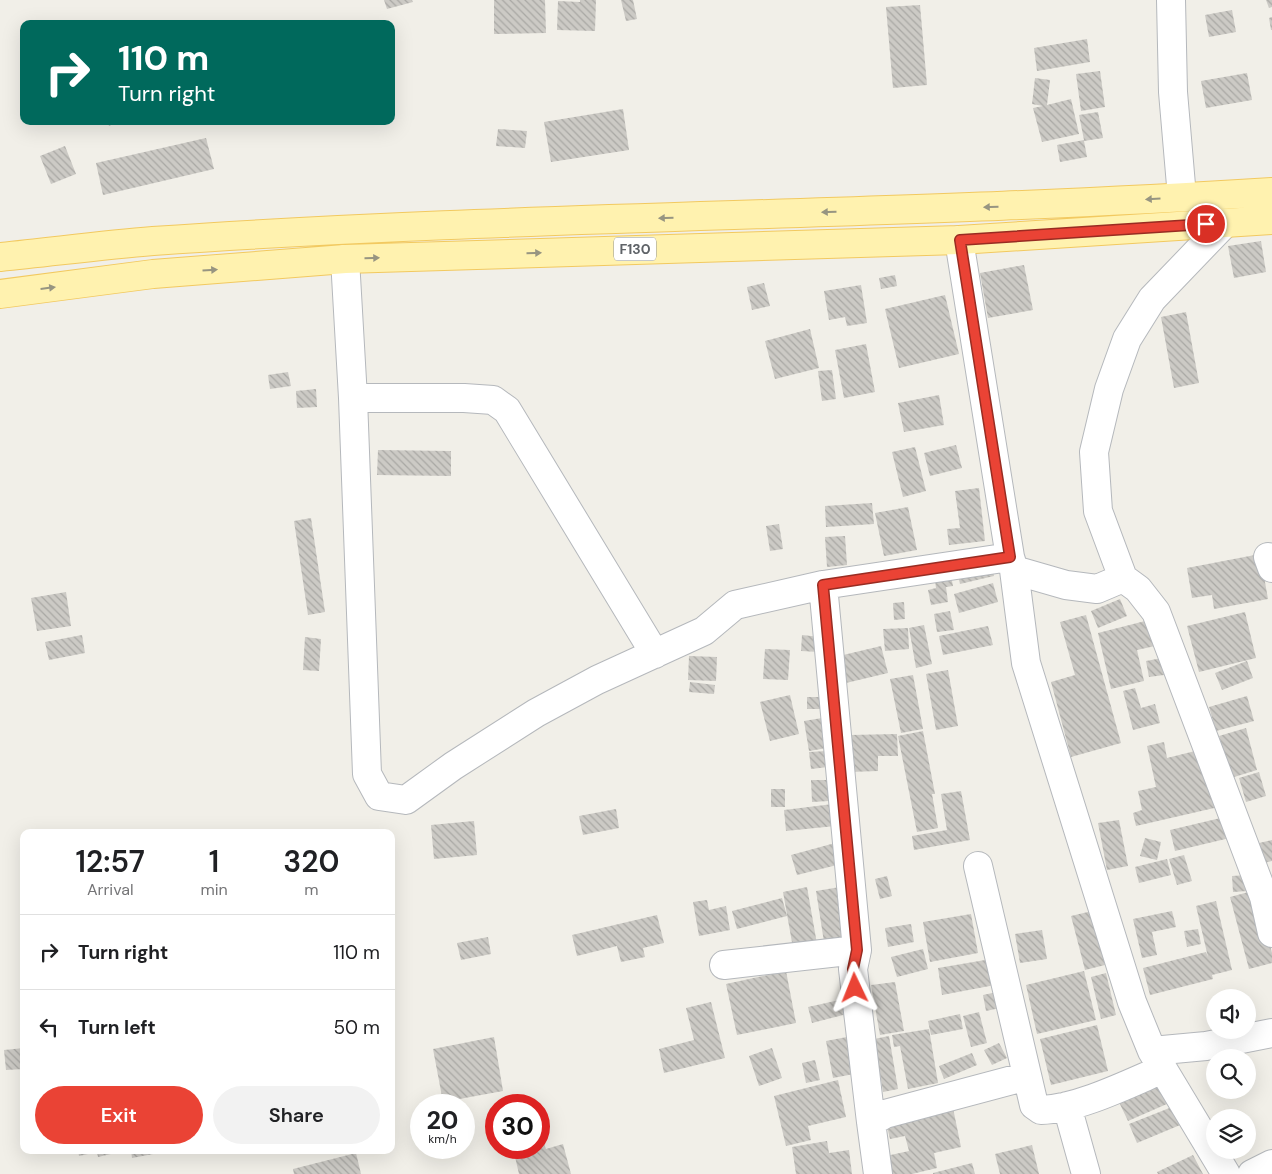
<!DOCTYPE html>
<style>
body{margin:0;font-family:"DM Sans",sans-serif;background:#f2f2f2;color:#202124;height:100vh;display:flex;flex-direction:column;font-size:19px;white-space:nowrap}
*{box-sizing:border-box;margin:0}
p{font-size:16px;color:#757577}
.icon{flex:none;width:28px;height:28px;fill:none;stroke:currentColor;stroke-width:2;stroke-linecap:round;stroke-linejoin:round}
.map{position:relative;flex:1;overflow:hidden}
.panel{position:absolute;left:20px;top:829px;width:375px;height:325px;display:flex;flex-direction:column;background:#fff;border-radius:10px;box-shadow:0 5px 20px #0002}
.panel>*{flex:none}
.banner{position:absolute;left:20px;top:20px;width:375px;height:105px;border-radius:10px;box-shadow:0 5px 20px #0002;background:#00695c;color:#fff;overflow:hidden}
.fabs{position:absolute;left:1206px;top:989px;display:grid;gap:10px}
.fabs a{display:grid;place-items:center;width:50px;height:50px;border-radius:50%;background:#fff;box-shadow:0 5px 20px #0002;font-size:25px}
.speed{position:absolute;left:410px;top:1094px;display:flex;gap:10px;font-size:25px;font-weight:700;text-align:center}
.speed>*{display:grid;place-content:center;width:65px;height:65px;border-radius:50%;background:#fff;box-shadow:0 5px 20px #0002;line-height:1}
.speed small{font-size:12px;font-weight:400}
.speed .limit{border:8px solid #d22;background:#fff;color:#111}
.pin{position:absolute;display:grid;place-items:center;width:42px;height:42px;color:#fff;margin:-21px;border:2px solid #fff;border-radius:50%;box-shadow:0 1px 5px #0007}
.me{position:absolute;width:55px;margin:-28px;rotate:358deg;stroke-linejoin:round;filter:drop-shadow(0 0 4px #0008)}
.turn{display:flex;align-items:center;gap:18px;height:105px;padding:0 15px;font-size:22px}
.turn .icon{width:65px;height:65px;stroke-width:2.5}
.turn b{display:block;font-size:35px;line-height:42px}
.eta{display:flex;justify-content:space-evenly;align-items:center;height:85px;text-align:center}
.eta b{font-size:30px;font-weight:600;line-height:35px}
.button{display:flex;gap:10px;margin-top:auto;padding:10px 15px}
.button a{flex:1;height:58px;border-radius:30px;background:#ea4335;color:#fff;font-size:20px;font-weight:600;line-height:58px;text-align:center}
.button a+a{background:#f2f2f2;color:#202124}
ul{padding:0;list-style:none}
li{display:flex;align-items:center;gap:15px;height:75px;padding:0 15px;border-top:1px solid #e0e0e0}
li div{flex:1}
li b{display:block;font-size:19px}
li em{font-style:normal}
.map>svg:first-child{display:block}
</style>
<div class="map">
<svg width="1272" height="1174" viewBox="0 0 1272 1174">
<defs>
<pattern id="building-back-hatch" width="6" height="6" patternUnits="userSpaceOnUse" patternTransform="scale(1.25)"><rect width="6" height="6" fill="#cccac5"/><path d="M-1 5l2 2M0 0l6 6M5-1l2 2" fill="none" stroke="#a9a8a4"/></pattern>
</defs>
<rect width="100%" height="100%" fill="#f1efe8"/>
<!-- building -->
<path fill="url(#building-back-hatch)" d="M384,0H412L413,2L387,9Z
M494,0H545L546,33L494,34Z
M580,0H596L595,31L557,30L558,1L580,2Z
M621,0H633L637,19L626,21Z
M1266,0H1272V7L1269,8Z
M920,5L927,85L893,88L886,7Z
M1232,10L1236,32L1209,37L1205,15Z
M1272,17V30H1271L1269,18Z
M1087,39L1090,62L1037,71L1034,48Z
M1100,71L1105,107L1081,111L1076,74Z
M1247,73L1252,100L1206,108L1201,81Z
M1035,78L1050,80L1047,105L1071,99L1079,134L1042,142L1033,108L1043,106L1032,104Z
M623,109L629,150L551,162L544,122Z
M1098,112L1103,138L1084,141L1087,157L1060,162L1057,145L1084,140L1079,115Z
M107,121H119L109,126Z
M498,129L527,131L525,148L496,146Z
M206,138L214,169L103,195L96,163Z
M65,146L76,174L51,184L40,156Z
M1261,241L1266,272L1234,278L1228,246Z
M1024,265L1033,310L988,318L980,273Z
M895,275L897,286L881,289L879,278Z
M764,283L770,306L752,310L747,287Z
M861,285L867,323L847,326L845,317L829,320L824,291Z
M945,295L959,354L899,368L885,309Z
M1186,312L1199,383L1174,388L1161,317Z
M810,329L819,368L775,379L765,341Z
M866,344L875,392L844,398L835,350Z
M832,370L836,399L822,401L818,371Z
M288,372L291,386L270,389L268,375Z
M316,389L317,407L297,408L296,391Z
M939,395L944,425L904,432L898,403Z
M956,445L962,468L930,476L924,453Z
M915,447L926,491L903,497L892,452Z
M378,450L451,451V476L377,475Z
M979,488L985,541L949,545L947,529L960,528L955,491Z
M872,503L874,524L826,527L825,506Z
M908,507L917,550L884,556L875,513Z
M311,518L325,612L308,615L294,521Z
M779,524L783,549L770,551L766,526Z
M845,536L847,565L827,567L825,537Z
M1260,554L1268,599L1214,609L1212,595L1192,598L1187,568Z
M990,563L994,576L960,584L957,571Z
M950,571L953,586L946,587L948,602L931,605L928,590L936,588L934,574Z
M993,583L998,602L959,613L954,594Z
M66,592L71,626L37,631L31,598Z
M1120,599L1127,616L1098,628L1091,611Z
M904,602L905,619L894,620L893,603Z
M950,611L954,630L937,632L934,614Z
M1245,612L1256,658L1199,672L1187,626Z
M1086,615L1121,743L1071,757L1051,682L1075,675L1060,622Z
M1149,620L1155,646L1137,650L1144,681L1111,689L1098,633Z
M924,625L932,664L916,668L909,628Z
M988,626L993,645L943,655L939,636Z
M908,628L909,649L885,651L883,629Z
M82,635L85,653L49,660L45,642Z
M802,635L820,637L819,652L801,651Z
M305,637L321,639L319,671L303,670Z
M881,646L888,673L846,683L839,656Z
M765,649L790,650L788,680L763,679Z
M689,656L717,657L716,681L688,680Z
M1162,658L1164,675L1149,677L1146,661Z
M1247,661L1253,678L1222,690L1215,673Z
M948,670L958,726L936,730L926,674Z
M913,675L923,729L901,733L890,679Z
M690,682L715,685L714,694L689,692Z
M1135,688L1141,708L1155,704L1160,723L1133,730L1123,691Z
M790,695L799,734L770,741L760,702Z
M1247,696L1254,721L1216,731L1209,707Z
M807,697H826V709H807Z
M822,718L827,748L809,751L804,721Z
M1246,728L1257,770L1231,778L1219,736Z
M923,731L935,794H932L938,828L917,832L898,736Z
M897,734L898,756H878V771L850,772V735Z
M1164,742L1167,758L1203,749L1223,806L1136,826L1133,813L1142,810L1138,791L1156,787L1147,746Z
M827,751L828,767L811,769L809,752Z
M1259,772L1266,796L1246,802L1239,778Z
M811,780H829V801L812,802Z
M771,789H785V807H771Z
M961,791L970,840L914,850L912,836L947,830L941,794Z
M833,804L835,826L786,831L784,810Z
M616,809L619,828L583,835L579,816Z
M1229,816L1234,837L1175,851L1170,830Z
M1119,820L1128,866L1107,870L1098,823Z
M474,821L477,855L434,859L431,825Z
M1145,838L1161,842L1157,860L1140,856Z
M1272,840V861L1260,864L1255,844Z
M835,843L841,864L797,875L791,855Z
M1184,855L1192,881L1177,885L1169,859Z
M1167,859L1171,875L1139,883L1135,867Z
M1247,875L1248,891L1233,892L1232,876Z
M887,876L892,896L880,899L875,879Z
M807,887L817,944L793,948L783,892Z
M840,887L848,938L824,942L816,891Z
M1256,890L1272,953V963L1249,969L1230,897Z
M782,898L787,916L737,929L732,911Z
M707,900L709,910L726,906L730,930L699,936L693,902Z
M1216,901L1232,970L1212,975L1213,979L1150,995L1143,968L1206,952L1208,957L1196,906Z
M1092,911L1105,965L1085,970L1071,916Z
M1172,911L1176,927L1152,932L1157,955L1142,958L1133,919Z
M971,914L978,953L930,962L923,922Z
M657,915L664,943L643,948L645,957L621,962L617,946L577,956L572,935Z
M911,924L914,942L888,947L885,928Z
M1198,929L1201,944L1187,947L1184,931Z
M1042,930L1047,959L1020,963L1015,934Z
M488,937L491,954L461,960L457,943Z
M923,949L928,969L897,977L891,957Z
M991,959L995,985L942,995L938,968Z
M786,971L796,1023L737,1035L726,984Z
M1084,971L1096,1020L1037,1034L1026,985Z
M1106,973L1116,1015L1101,1019L1091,977Z
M895,982L904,1031L880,1035L871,985Z
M997,992L1000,1008L986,1011L983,995Z
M844,999L847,1014L812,1023L808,1007Z
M711,1002L725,1058L664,1073L659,1049L694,1040L686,1008Z
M979,1012L987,1043L971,1047L963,1016Z
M960,1014L963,1029L931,1035L928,1021Z
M1097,1025L1108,1071L1051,1085L1040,1039Z
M929,1029L938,1083L908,1089L900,1046L894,1047L892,1035Z
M852,1036L859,1073L833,1078L826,1041Z
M889,1036L898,1089L883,1092L874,1039Z
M494,1037L503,1091L443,1102L433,1049Z
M999,1043L1007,1058L992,1065L984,1050Z
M24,1048V1069L6,1070L4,1050Z
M772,1048L782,1078L759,1086L749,1056Z
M972,1053L977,1065L944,1079L939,1066Z
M815,1060L820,1080L806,1083L802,1063Z
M1167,1078L1176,1100L1128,1121L1118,1100Z
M838,1080L846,1117L808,1126L811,1140L786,1146L774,1096Z
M1177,1105L1185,1123L1137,1143L1129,1124Z
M953,1108L961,1147L934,1153L937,1168L912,1174H890L886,1156L909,1151L905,1136L890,1139L886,1122Z
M543,1141L546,1149L563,1144L571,1174H519L513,1148H539V1142Z
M827,1141L829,1153L849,1150L852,1174H796L792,1147Z
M1032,1145L1039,1174H1000L995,1154Z
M78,1150H115V1153L98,1157L97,1152L79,1156Z
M131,1150H169V1151L132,1158Z
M356,1153L361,1174H294L293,1169Z
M1193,1155L1203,1174H1158L1157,1172Z
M972,1163L975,1174H933V1173Z"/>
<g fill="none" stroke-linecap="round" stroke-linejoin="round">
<defs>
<path id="street" d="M1171,0L1173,92L1182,197
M1225,223L1152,299L1127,339L1109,389L1094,452L1098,511L1123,578L1138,589L1156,612L1264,897L1272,933
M959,240L1010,557L1014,570L1026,663L1132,1002L1152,1051L1226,1174
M345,259L353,398L367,774L379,796L406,800L453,766L536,713L597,680L704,631L735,605L823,585L1010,557
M353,398H464L493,400L507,410L655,654
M1268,557L1272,568
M1014,570L1066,585L1097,589L1123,578
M823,585L857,950L853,969L871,1122
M978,866L1034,1105L1041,1110C1078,1109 1128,1084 1163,1069
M724,965L857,950
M1152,1051L1206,1046L1272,1033
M1067,1106L1086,1174
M878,1174L871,1122L885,1114L1027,1076
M1252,1174L1272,1164"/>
<path id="primary" d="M0,257C51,252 102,245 153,241C525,215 899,216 1272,192
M0,294L153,274L345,259L959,240L1272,220"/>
</defs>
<!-- street casing -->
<use href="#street" stroke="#b5b8bc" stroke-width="30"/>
<!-- primary casing -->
<use href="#primary" stroke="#f2c960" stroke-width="30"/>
<!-- street -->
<use href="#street" stroke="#fff" stroke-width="28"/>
<!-- primary -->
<use href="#primary" stroke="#fff2af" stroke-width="28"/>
</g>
<!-- one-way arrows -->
<defs><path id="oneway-solid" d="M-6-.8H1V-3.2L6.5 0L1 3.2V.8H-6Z" transform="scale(1.25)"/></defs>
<g fill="#979581">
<use href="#oneway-solid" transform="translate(1153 199) rotate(177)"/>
<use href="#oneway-solid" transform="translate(991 207) rotate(178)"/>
<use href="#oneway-solid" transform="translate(829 212) rotate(178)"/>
<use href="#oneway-solid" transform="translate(666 218) rotate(178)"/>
<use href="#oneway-solid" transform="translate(534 253) rotate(-2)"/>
<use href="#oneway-solid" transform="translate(372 258) rotate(-2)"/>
<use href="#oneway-solid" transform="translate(210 270) rotate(-4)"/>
<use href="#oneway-solid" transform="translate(48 288) rotate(-7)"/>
</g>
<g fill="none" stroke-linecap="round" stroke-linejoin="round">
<defs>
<path id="route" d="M855,988L853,969L857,950L823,585L1010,557L960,240L1206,224"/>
</defs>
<!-- route casing -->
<use href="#route" stroke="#982c22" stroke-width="12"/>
<!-- route -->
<use href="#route" stroke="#ea4335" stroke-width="9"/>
</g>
<g text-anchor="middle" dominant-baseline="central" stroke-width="4" stroke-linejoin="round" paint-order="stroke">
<!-- shield labels -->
<rect fill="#fff" stroke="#8f9295" stroke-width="1" x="614" y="237.5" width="42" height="23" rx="4"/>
<g font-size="14" font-weight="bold" fill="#5f6368">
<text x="635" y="249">F130</text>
</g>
</g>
</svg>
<div class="fabs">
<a><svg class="icon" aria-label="sound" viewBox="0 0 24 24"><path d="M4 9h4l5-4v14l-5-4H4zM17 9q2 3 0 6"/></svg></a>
<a><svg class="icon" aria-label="search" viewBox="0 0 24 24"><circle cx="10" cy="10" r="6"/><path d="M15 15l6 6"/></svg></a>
<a><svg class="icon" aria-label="layers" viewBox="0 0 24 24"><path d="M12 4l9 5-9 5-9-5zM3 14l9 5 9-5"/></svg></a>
</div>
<div class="speed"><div>20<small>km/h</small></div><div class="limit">30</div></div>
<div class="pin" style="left:1206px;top:224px;background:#d93025"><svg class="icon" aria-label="arrive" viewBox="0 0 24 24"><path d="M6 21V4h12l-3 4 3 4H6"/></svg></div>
<svg class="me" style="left:855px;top:988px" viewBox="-20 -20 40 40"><path d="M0-17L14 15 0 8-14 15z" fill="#ea4335" stroke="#fff" stroke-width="4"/></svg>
<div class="banner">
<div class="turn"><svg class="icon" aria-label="right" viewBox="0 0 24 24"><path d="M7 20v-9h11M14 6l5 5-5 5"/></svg><div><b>110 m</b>Turn right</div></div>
</div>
<section class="panel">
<div class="eta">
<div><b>12:57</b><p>Arrival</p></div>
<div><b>1</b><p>min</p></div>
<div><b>320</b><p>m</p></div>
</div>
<ul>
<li><svg class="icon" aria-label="right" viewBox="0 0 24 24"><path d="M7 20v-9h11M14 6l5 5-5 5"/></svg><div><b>Turn right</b></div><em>110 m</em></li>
<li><svg class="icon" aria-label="left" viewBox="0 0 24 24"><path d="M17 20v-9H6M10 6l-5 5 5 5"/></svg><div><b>Turn left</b></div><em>50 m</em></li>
</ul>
<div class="button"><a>Exit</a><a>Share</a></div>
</section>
</div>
